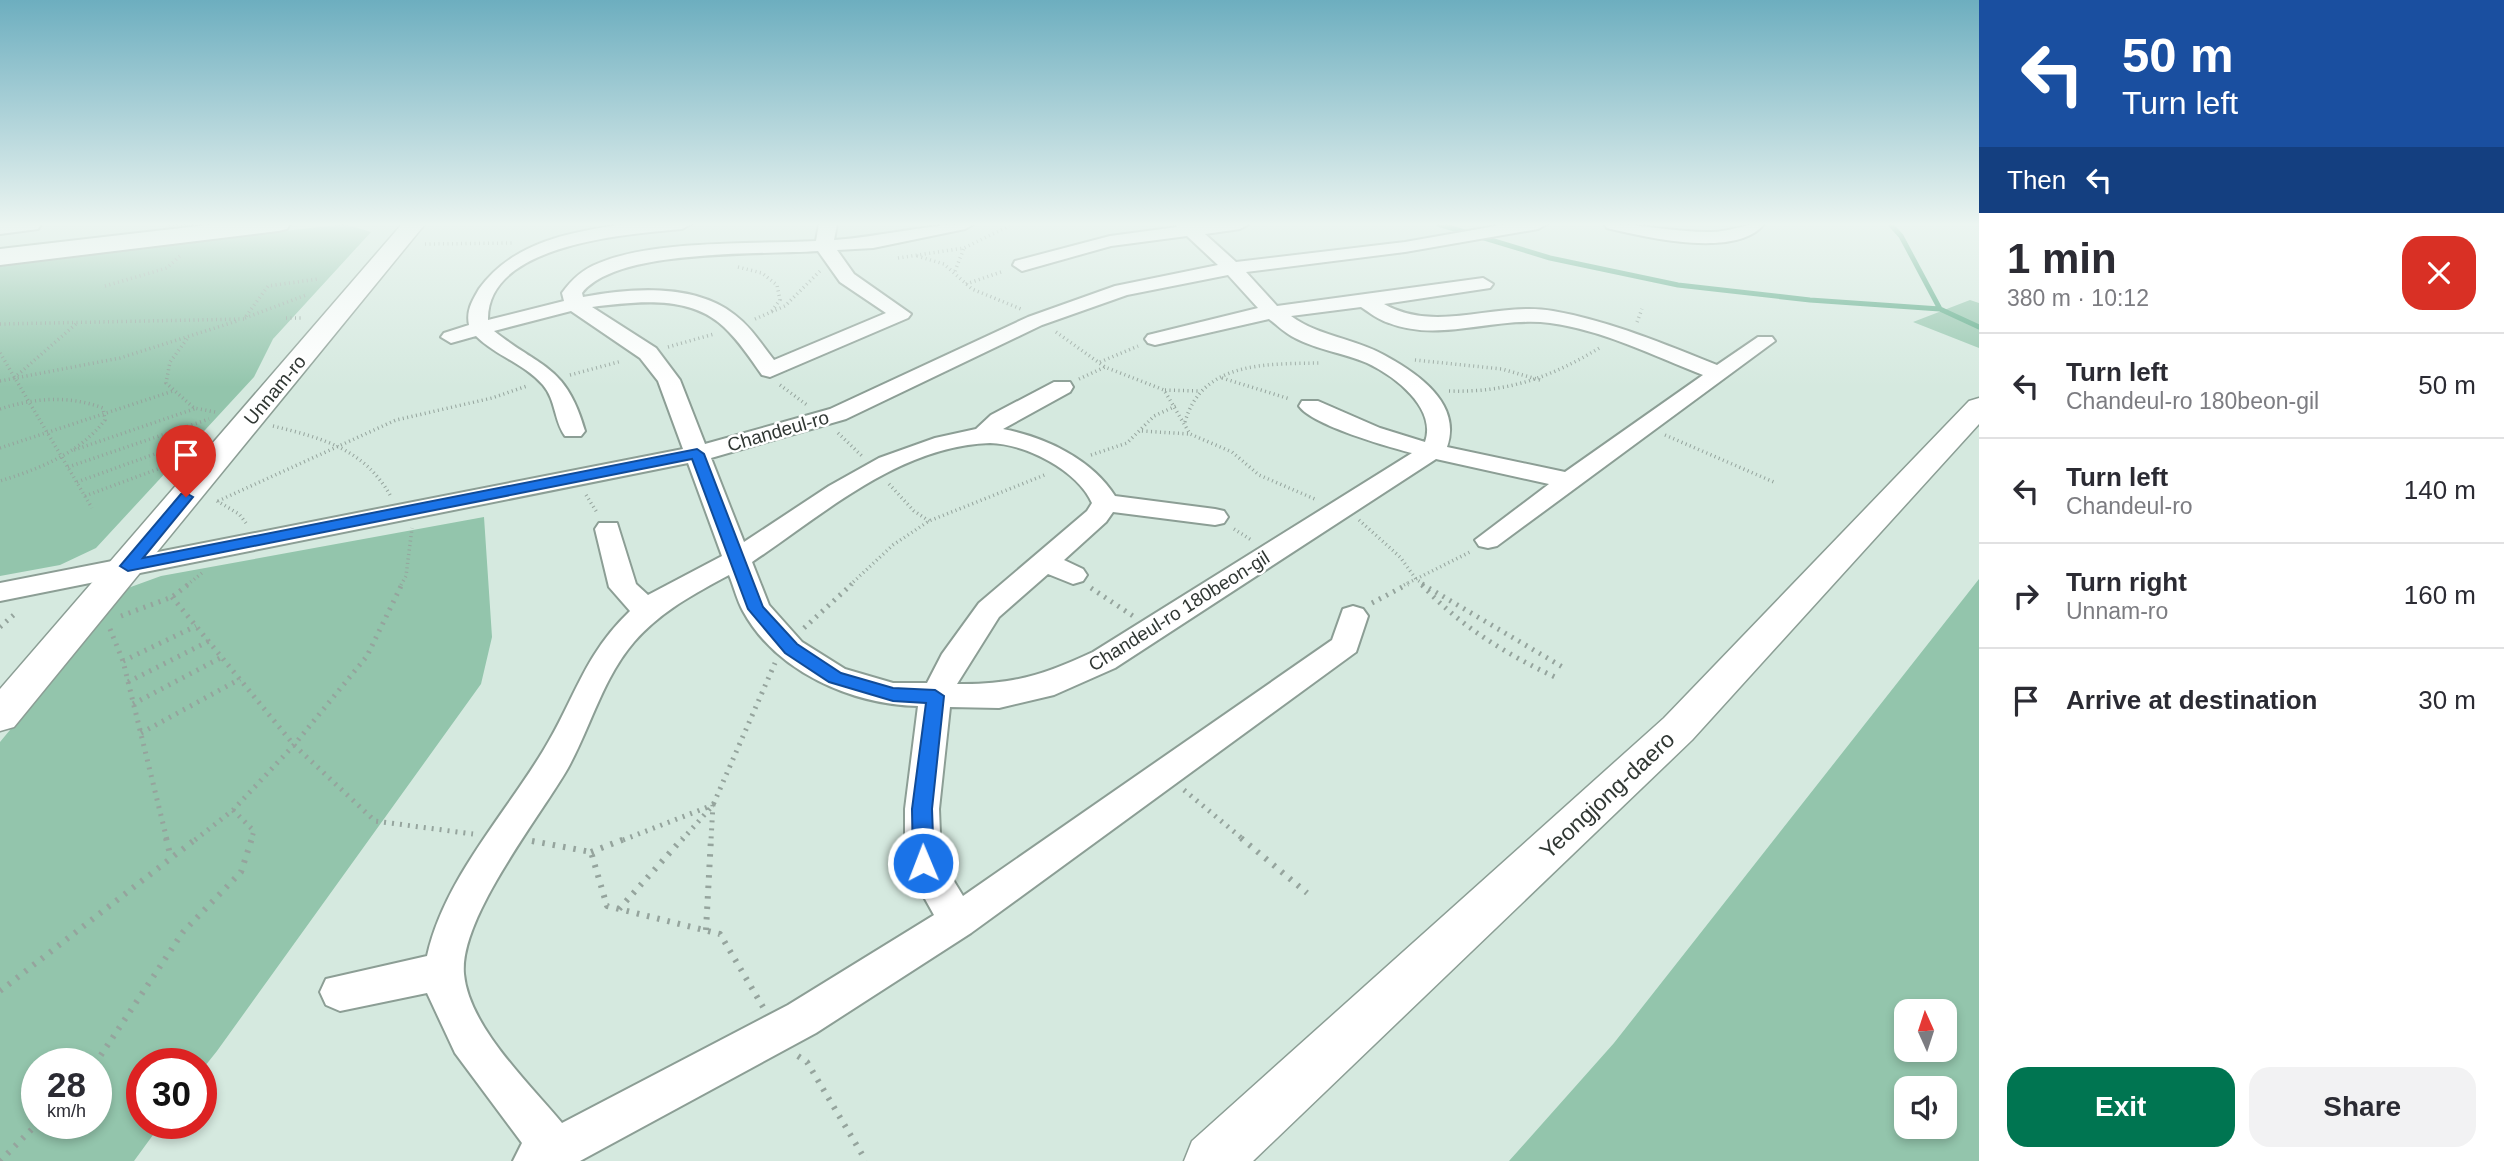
<!DOCTYPE html>
<meta charset="utf-8">
<style>
body{margin:0;font-family:Arial,sans-serif;background:#f2f2f3;color:#2b2b33;height:100vh;display:flex;flex-direction:column;font-size:26px;white-space:nowrap}
*{box-sizing:border-box;margin:0}
p{font-size:23px;color:#7c7c81}
.icon{flex:none;width:38px;height:38px;fill:none;stroke:currentColor;stroke-width:2;stroke-linecap:round;stroke-linejoin:round}
.map{position:relative;flex:1;overflow:hidden}
.drawer{display:flex;flex-direction:column;background:#fff;width:525px}
.drawer>*{flex:none}
.top-card{background:#1a4fa0;color:#fff;overflow:hidden}
.needle{width:46px;rotate:357deg}
.fabs{position:absolute;left:1894px;top:999px;display:grid;gap:14px}
.fabs a{display:grid;place-items:center;width:63px;height:63px;border-radius:14px;background:#fff;box-shadow:0 4px 10px #0003;font-size:35px}
.speed{position:absolute;left:21px;top:1048px;display:flex;gap:14px;font-size:35px;font-weight:700;text-align:center}
.speed>*{display:grid;place-content:center;width:91px;height:91px;border-radius:50%;background:#fff;box-shadow:0 4px 10px #0003;line-height:1}
.speed small{font-size:18px;font-weight:400}
.speed .limit{border:10px solid #d22;background:#fff;color:#111}
.pin{position:absolute;display:grid;place-items:center;width:60px;height:60px;color:#fff;margin:-72px -30px;border-radius:50% 50% 50% 0;rotate:-45deg;box-shadow:0 0 7px #0007}
.pin .icon{rotate:45deg}
.me{position:absolute;width:77px;margin:-38px;rotate:359deg;stroke-linejoin:round;filter:drop-shadow(0 0 5px #0008)}
.turn{display:flex;align-items:center;gap:24px;height:147px;padding:0 28px;font-size:32px}
.turn .icon{width:91px;height:91px;stroke-width:2.5}
.turn b{display:block;font-size:49px;line-height:60px}
.then{display:flex;align-items:center;height:66px;padding:0 28px;background:#0003;gap:14px;font-size:26px}
.round{display:grid;place-items:center;flex:none;width:74px;height:74px;border-radius:21px;background:#f2f2f3}
.overview{display:flex;align-items:center;justify-content:space-between;height:119px;padding:0 28px}
h1{font-size:42px;font-weight:800;line-height:52px}
.cta{display:flex;gap:14px;margin-top:auto;padding:14px 28px}
.cta a{flex:1;height:80px;border-radius:21px;background:#007551;color:#fff;font-size:28px;font-weight:800;line-height:80px;text-align:center}
.cta a+a{background:#f2f2f3;color:#2b2b33}
ul{padding:0;list-style:none}
li{display:flex;align-items:center;gap:21px;height:105px;padding:0 28px;border-top:2px solid #e1e1e2}
li div{flex:1}
li b{display:block;font-size:26px}
li em{font-style:normal}
main{display:flex;flex:1;min-height:0}
.map>svg:first-child{display:block}
</style>
<main>
<div class="map">
<svg width="1979" height="1161" viewBox="0 0 1979 1161">
<rect width="100%" height="100%" fill="#d5e9df"/>
<!-- green -->
<path fill="#93c5ac" fill-rule="evenodd" d="M345,224L371,232L273,339L254,377L96,548L60,565L0,576V264Z
M1970,300L1979,303V348L1913,322Z
M484,517L492,637L481,684L217,1051L201,1071V1064H142V1124H161L134,1161H0V742L128,588L161,576ZM37,1064H96V1124H37Z
M1979,579V1161H1509L1614,1043ZM1906,1012H1944V1050H1906ZM1944,1088V1127H1906V1088Z"/>
<g fill="none" stroke-linecap="round" stroke-linejoin="round">
<!-- stream -->
<path stroke="#55a682" stroke-width="5" d="M1438,224L1550,258L1678,285L1810,300L1940,309L1979,327
M1890,224L1901,236L1940,309"/>
<!-- trunk-tunnel -->
<path stroke="#b4c5bd" stroke-width="27" stroke-dasharray="27 14" stroke-linecap="butt" d="M169,229L212,224"/>
<defs>
<path id="minor" d="M625,224H691L682,229C630,234 486,243 488,320L564,301L562,293C572,279 583,269 599,263C653,240 755,244 816,241L819,224H837L834,240C881,237 926,224 974,224L965,229L873,248L837,250L854,274L911,314L908,318L770,377L762,375C750,358 739,341 724,327C689,294 635,302 592,307L656,348L680,380L705,444L830,409L1028,317L1115,286L1218,265L1187,236L1111,246L1022,271L1013,265L1015,261L1110,236L1177,227L1175,224H1249L1240,229L1205,234L1236,262L1405,242L1507,224H1547L1538,229L1405,252L1246,272L1277,306L1483,278L1493,284L1490,288L1384,304C1437,334 1496,301 1553,311C1610,321 1664,344 1717,365L1758,337H1772L1775,341L1497,546L1488,548L1479,546L1475,540L1549,484L1436,459L1115,668L1054,695L999,708L950,707L939,809L941,860L963,896L1332,640L1343,609L1353,606L1363,609L1368,616L1356,652L971,933L816,1033L580,1161H513L522,1143L455,1053L427,993L340,1011L326,1005L320,992L326,979L427,956C444,880 503,817 543,751C575,699 583,656 630,611L609,587L595,529L599,523H617L636,584L648,595L722,556L688,463L0,601V583L683,449L658,381L640,358L571,311L494,331C542,369 566,365 585,431L581,436H565C554,421 556,400 543,385C525,364 496,356 476,336L451,343L441,337L444,333L469,325C466,311 472,301 479,289C513,242 570,232 625,224ZM818,251L840,282L886,313L774,360C762,345 751,327 735,315C695,283 630,288 583,297L582,293C617,248 761,255 818,251ZM1228,275L1258,308L1148,335L1145,339L1148,343L1155,345L1269,319C1277,325 1286,334 1295,338C1317,350 1344,353 1367,363C1395,376 1437,408 1425,442L1380,428L1318,401H1302L1299,406C1312,425 1388,447 1412,453L1093,652C1044,675 1012,685 957,684L999,617L1048,574L1073,584L1083,581L1087,575L1083,569L1064,560L1106,522L1113,512L1215,525L1224,523L1228,517L1224,511L1215,509L1115,496C1092,459 1045,437 1003,429L1070,392L1073,387L1070,382H1054L991,415L976,429L935,438L879,458L829,486L744,542L711,458L846,419L1042,325L1127,295ZM1361,307C1370,313 1379,320 1389,323C1439,343 1497,316 1550,323C1603,330 1654,356 1703,375L1565,472L1447,447C1462,404 1419,374 1384,355C1354,338 1320,337 1291,316ZM990,443C1026,444 1077,470 1092,503L1087,511L979,603L942,654L927,683H893L845,669L802,642L769,605L752,562C824,514 899,446 990,443ZM729,575C734,587 737,600 743,611C776,672 853,705 918,706L905,809V863L934,915L788,1005L562,1123C529,1083 469,1027 464,974C459,918 540,817 568,768C591,726 603,678 634,642C661,611 694,594 729,575Z
M1604,224C1640,224 1674,232 1710,232C1729,232 1744,224 1764,224C1737,259 1644,237 1607,228Z"/>
<path id="tertiary" d="M402,224H425L14,727L0,731V689Z
M1979,398V424L1692,740L1253,1161H1184L1192,1141L1664,718L1969,401Z"/>
<path id="trunk" d="M0,224H41L38,229L0,234Z
M216,224H290L287,229L278,231L0,265V249Z"/>
</defs>
<!-- minor casing -->
<use href="#minor" stroke="#8c9e95" stroke-width="4"/>
<!-- tertiary casing -->
<use href="#tertiary" stroke="#8c9e95" stroke-width="3"/>
<!-- trunk casing -->
<use href="#trunk" stroke="#8c9e95" stroke-width="4"/>
<!-- path-far2 -->
<path stroke="#95a49d" stroke-width="3.5" stroke-dasharray="1 3.5" stroke-linecap="butt" d="M425,244L512,243
M917,256L944,264L972,289L1021,309
M898,258L964,248L1013,224
M738,267L762,273L777,285L780,300L771,312
M955,271L964,248
M966,284L1004,271
M105,286L167,268L181,255
M245,318L306,295
M286,318H301
M755,319L785,306L820,271
M1637,322L1642,309
M0,324L244,319L268,286L318,279
M1056,332L1105,367L1164,390L1190,434L1232,452L1259,475L1317,500
M187,339L170,362L166,383L194,408L215,412
M668,347L714,334
M0,353L92,508
M1415,360L1502,369L1540,380
M1100,362L1138,346
M570,375L622,361
M14,378L76,324
M1222,378L1290,399
M1079,379L1105,367
M0,381L120,358L237,321
M780,385L807,405
M1165,390L1198,391
M1449,391C1507,393 1552,377 1601,347
M0,409C35,398 68,395 103,408L105,420C80,453 39,469 0,481
M1185,422C1202,361 1267,364 1320,363
M273,426C322,438 364,449 390,495
M1142,431L1189,434
M838,433L862,456
M1665,435L1776,483
M0,448L173,391
M74,450L197,408
M1091,455L1127,443L1154,416L1176,406
M68,467L209,419
M77,482L188,442
M889,484L914,511L929,521
M586,495L598,514
M85,496L166,466
M217,501L239,514L246,523
M218,501L396,420L492,398L527,386
M1359,520L1400,557L1416,579L1425,585
M1234,529L1253,541
M187,585L202,573
M401,585L406,576L412,528
M850,585L893,545L929,521L1047,474
M1404,585L1472,551"/>
<!-- path-far1 -->
<path stroke="#95a49d" stroke-width="5" stroke-dasharray="2 6" stroke-linecap="butt" d="M1422,584L1566,669
M1422,585C1461,627 1506,654 1557,678
M1091,588L1133,616
M172,597L294,745L375,821L473,834
M1372,603L1408,584
M121,616L172,597L189,584
M0,627L16,613
M804,628L852,584
M110,629L123,661L167,840
M123,661L196,626
M128,682L209,641
M133,704L222,657
M141,733L240,679
M1184,790L1244,840
M233,810L254,831L251,840
M195,840L233,810L294,745L367,656L402,584
M623,840L713,805L711,840
M682,840L713,805L775,663"/>
<!-- path -->
<path stroke="#95a49d" stroke-width="6" stroke-dasharray="2.5 8" stroke-linecap="butt" d="M166,838L171,858
M1241,838L1307,893
M532,841L591,852L607,906L720,934L763,1007
M591,852L627,838
M619,909L683,838
M706,930L711,838
M0,991L197,838
M798,1056L807,1062L866,1161
M95,1064L183,932L241,872L252,838
M0,1161L37,1124"/>
<!-- minor -->
<use href="#minor" fill="#fff" fill-rule="evenodd"/>
<!-- tertiary -->
<use href="#tertiary" fill="#fff" fill-rule="evenodd"/>
<!-- trunk -->
<use href="#trunk" fill="#fff" fill-rule="evenodd"/>
</g>
<!-- sky -->
<linearGradient id="sky" x2="0" y2="1"><stop stop-color="#6daebf"/><stop offset="0.58" stop-color="#ecf5f1"/><stop offset="1" stop-color="#ecf5f1" stop-opacity="0"/></linearGradient>
<rect width="1979" height="387" fill="url(#sky)"/>
<!-- route -->
<path fill="#1a73e8" stroke="#114b97" stroke-width="2" d="M697,449L704,454L763,607L797,644L841,673L893,688L935,690L944,696L932,809L934,863L931,869L923,872L916,869L913,863L912,809L926,703L893,701L829,682L785,653L748,609L692,459L128,571L120,566L181,494L186,493L193,497L143,558Z"/>
<g text-anchor="middle" dominant-baseline="central" stroke-width="5" stroke-linejoin="round" paint-order="stroke">
<!-- street labels -->
<g font-size="19" fill="#303733" stroke="#fff">
<text transform="translate(275 390) rotate(-50)">Unnam-ro</text>
<text transform="translate(778 431) rotate(-16)">Chandeul-ro</text>
<text transform="translate(1179 611) rotate(-32)">Chandeul-ro 180beon-gil</text>
</g>
<!-- near-street labels -->
<g font-size="23" fill="#303733" stroke="#fff">
<text transform="translate(1607 795) rotate(-43)">Yeongjong-daero</text>
</g>
</g>
</svg>
<div class="fabs">
<a><svg class="needle" viewBox="-14 -14 28 28"><path d="M0-13l5 13h-10z" fill="#e53935"/><path d="M0 13l5-13h-10z" fill="#7c7c81"/></svg></a>
<a><svg class="icon" aria-label="sound" viewBox="0 0 24 24"><path d="M4 9h4l5-4v14l-5-4H4zM17 9q2 3 0 6"/></svg></a>
</div>
<div class="speed"><div>28<small>km/h</small></div><div class="limit">30</div></div>
<div class="pin" style="left:186px;top:497px;background:#d93025"><svg class="icon" aria-label="arrive" viewBox="0 0 24 24"><path d="M6 21V4h12l-3 4 3 4H6"/></svg></div>
<svg class="me" style="left:923px;top:863px" viewBox="-20 -20 40 40"><circle r="17" fill="#1a73e8" stroke="#fff" stroke-width="3"/><path d="M0-11L8 9 0 5-8 9z" fill="#fff"/></svg>
</div>
<section class="drawer">
<div class="top-card">
<div class="turn"><svg class="icon" aria-label="left" viewBox="0 0 24 24"><path d="M17 20v-9H6M10 6l-5 5 5 5"/></svg><div><b>50 m</b>Turn left</div></div>
<div class="then">Then<svg class="icon" aria-label="left" viewBox="0 0 24 24"><path d="M17 20v-9H6M10 6l-5 5 5 5"/></svg></div>
</div>
<div class="overview"><div><h1>1 min</h1><p>380 m · 10:12</p></div><a class="round" style="background:#d93025;color:#fff"><svg class="icon" aria-label="close" viewBox="0 0 24 24"><path d="M6 6l12 12M18 6L6 18"/></svg></a></div>
<ul>
<li><svg class="icon" aria-label="left" viewBox="0 0 24 24"><path d="M17 20v-9H6M10 6l-5 5 5 5"/></svg><div><b>Turn left</b><p>Chandeul-ro 180beon-gil</p></div><em>50 m</em></li>
<li><svg class="icon" aria-label="left" viewBox="0 0 24 24"><path d="M17 20v-9H6M10 6l-5 5 5 5"/></svg><div><b>Turn left</b><p>Chandeul-ro</p></div><em>140 m</em></li>
<li><svg class="icon" aria-label="right" viewBox="0 0 24 24"><path d="M7 20v-9h11M14 6l5 5-5 5"/></svg><div><b>Turn right</b><p>Unnam-ro</p></div><em>160 m</em></li>
<li><svg class="icon" aria-label="arrive" viewBox="0 0 24 24"><path d="M6 21V4h12l-3 4 3 4H6"/></svg><div><b>Arrive at destination</b></div><em>30 m</em></li>
</ul>
<div class="cta"><a>Exit</a><a>Share</a></div>
</section>
</main>
